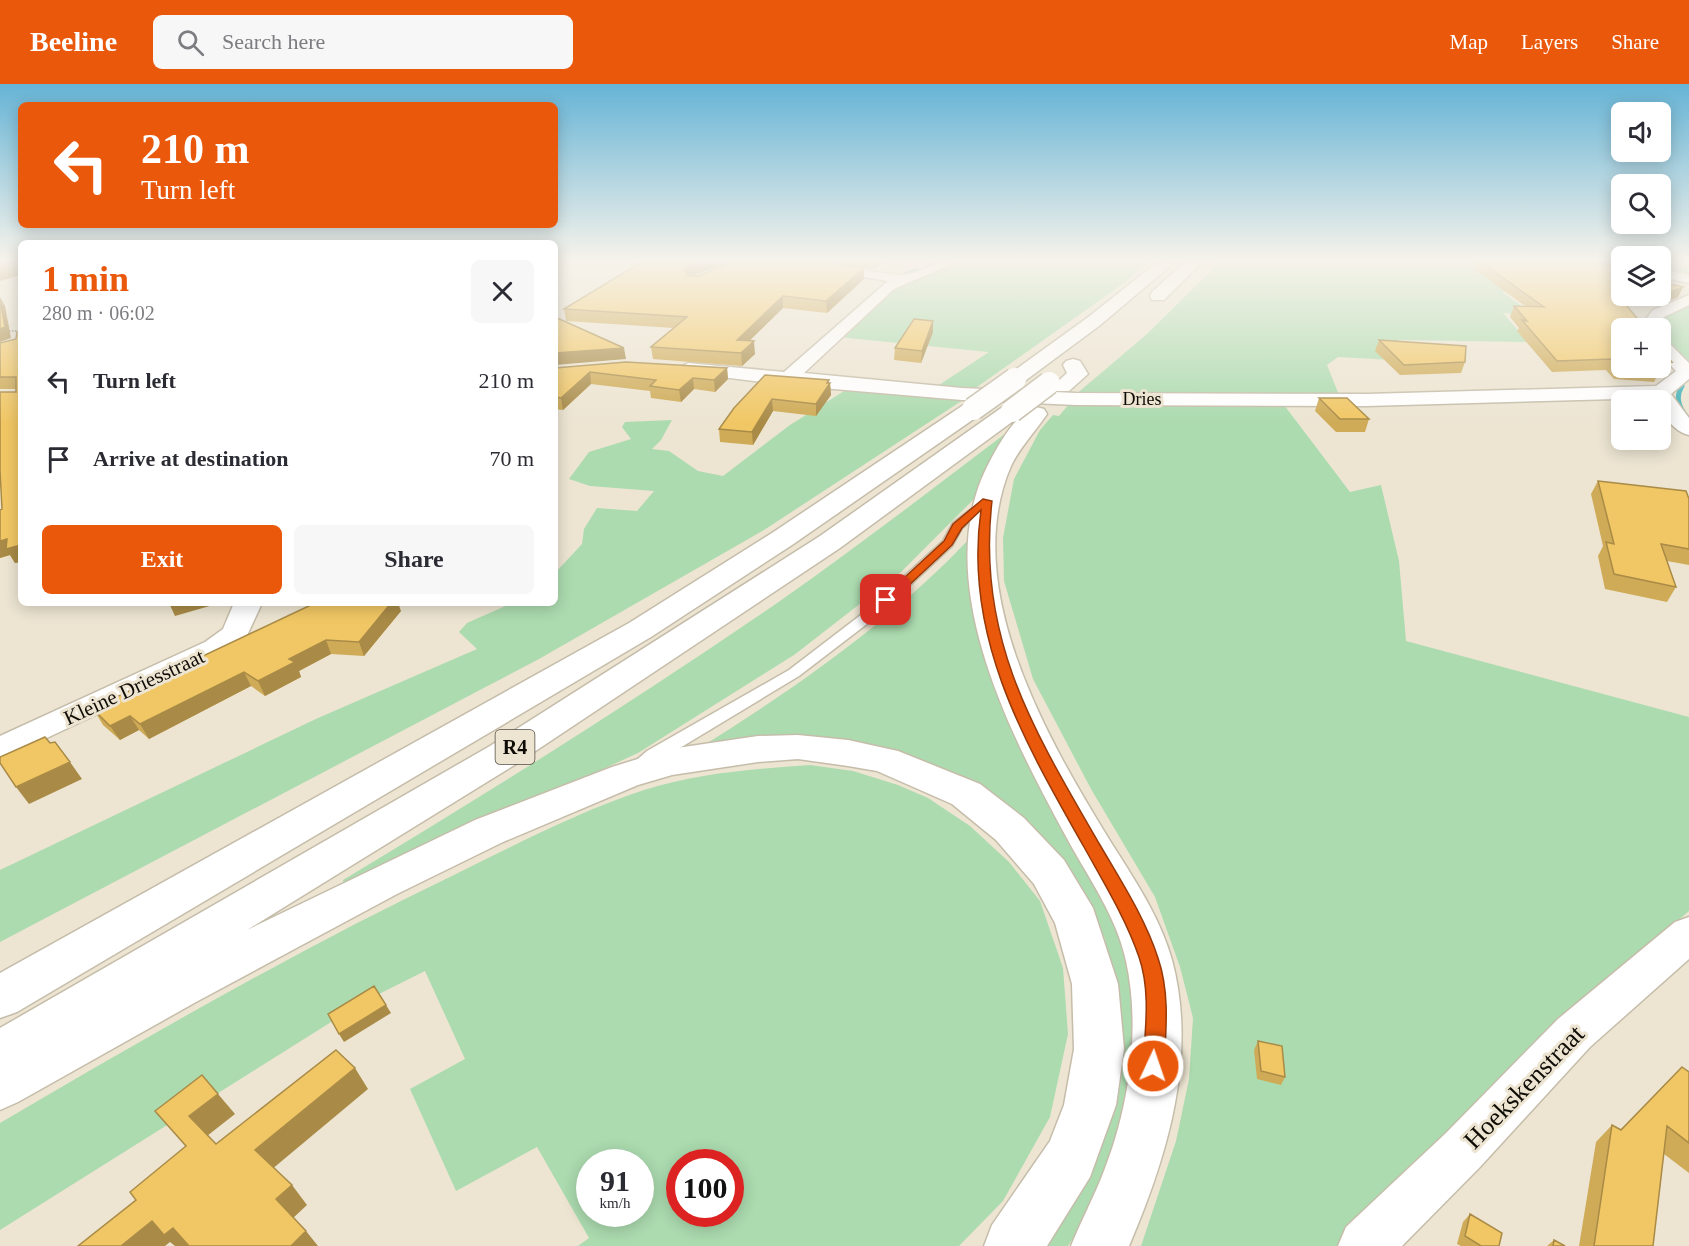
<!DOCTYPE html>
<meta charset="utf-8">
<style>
body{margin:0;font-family:Georgia,serif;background:#f7f7f7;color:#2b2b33;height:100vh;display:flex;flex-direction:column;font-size:22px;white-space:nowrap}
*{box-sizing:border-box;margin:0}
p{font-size:20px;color:#7c7c81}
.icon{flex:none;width:33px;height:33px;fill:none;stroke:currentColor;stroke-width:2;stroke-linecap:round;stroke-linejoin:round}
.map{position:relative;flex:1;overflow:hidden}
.drawer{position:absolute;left:18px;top:156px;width:540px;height:366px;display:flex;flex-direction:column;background:#fff;border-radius:9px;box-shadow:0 3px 15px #0003}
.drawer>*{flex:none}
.hud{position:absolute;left:18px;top:18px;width:540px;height:126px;border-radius:9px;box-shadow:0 3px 15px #0003;background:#ea580c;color:#fff;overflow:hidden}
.buttons{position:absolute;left:1611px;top:18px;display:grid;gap:12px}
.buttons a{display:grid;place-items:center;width:60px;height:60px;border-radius:9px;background:#fff;box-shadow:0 3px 15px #0003;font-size:30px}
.speed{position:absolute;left:576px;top:1065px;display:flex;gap:12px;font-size:30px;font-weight:700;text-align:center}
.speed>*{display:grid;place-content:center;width:78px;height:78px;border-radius:50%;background:#fff;box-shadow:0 3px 15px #0003;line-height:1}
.speed small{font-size:15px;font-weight:400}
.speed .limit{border:9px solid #d22;background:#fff;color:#111}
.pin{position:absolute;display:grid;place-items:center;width:51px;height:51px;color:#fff;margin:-26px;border-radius:12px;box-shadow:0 3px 9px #0006}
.me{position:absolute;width:66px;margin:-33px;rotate:3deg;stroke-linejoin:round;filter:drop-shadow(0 0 4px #0008)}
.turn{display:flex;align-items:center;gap:21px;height:126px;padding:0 24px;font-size:27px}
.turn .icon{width:78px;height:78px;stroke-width:2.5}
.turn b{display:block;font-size:42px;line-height:51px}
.round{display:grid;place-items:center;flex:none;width:63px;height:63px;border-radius:9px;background:#f7f7f7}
.headline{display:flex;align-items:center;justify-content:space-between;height:102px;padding:0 24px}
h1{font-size:36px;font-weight:600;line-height:45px;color:#ea580c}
.primary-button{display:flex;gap:12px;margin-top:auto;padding:12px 24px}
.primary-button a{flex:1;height:69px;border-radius:9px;background:#ea580c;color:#fff;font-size:24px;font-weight:600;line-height:69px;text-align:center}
.primary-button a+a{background:#f7f7f7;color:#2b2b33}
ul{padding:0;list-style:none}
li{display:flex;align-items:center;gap:18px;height:78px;padding:0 24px}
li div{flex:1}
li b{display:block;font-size:22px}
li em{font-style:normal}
header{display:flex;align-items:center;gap:36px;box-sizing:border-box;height:84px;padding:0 30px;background:#ea580c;color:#fff}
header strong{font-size:28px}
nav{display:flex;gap:33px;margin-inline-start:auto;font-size:21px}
.search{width:420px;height:54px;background:#f7f7f7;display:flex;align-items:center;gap:15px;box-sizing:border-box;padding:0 21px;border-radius:9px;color:#7c7c81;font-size:22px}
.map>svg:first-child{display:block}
</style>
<header>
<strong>Beeline</strong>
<div class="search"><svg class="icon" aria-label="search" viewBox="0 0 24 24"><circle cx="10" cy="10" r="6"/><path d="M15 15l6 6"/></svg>Search here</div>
<nav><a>Map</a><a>Layers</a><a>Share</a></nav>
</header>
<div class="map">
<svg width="1689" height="1162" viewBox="0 0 1689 1162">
<rect width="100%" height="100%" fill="#ede5d2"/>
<!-- green -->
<path fill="#acdbaf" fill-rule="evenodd" d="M960,177H1150L1124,199L970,308L936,303L989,268L838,253L898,202Z
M1221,177H1524L1526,178L1514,209L1502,208L1535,231L1503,229L1528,258L1398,256L1411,277L1338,273L1327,281L1339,311L1074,312L1147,250Z
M1660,177H1689V193L1661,187Z
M1689,219V277L1661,252L1660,244H1655L1672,226Z
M849,304L966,314L764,446L539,575L0,858V786L318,634L477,565L459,548L467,539L512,519H555V489L582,460L584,445L597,424L637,427L654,407L590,402L569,395L589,368L631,355L622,343L625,338L672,336L661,356L652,365L669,367L698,387L723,392L790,341Z
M1069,320L1284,321L1350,408L1381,401L1399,477L1406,557L1689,633V827L1578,923L1338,1162H1141L1176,1057L1189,995L1193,934L1180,883L1155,813L1091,705L1033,595L1004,497L1003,454L1014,395L1040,346L1053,331L1059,332Z
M1010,346L980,409L901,488L794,571L638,669L344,804L343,796C491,707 638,615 780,517C858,462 934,404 1010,346Z
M972,452V487L1122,852L1137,915V972L1110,1084L1083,1139L1068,1162H1042L1116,916L1105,855L1082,807L931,682L698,665C797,603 892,537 972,452Z
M810,681L853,687L898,701L928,714L970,742L1009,778L1040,817L1063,884L1068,950L1050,1033L1003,1117L959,1162H578L589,1154L537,1063L456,1107L410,1005L465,975L425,887L363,918L0,1146V1039C150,951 301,864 458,789C519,759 580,727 644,706C698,689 754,685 810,681ZM590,1078H640V1130H590ZM680,1078H730V1130H680Z"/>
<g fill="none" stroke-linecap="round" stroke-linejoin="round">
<!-- stream-far1 -->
<path stroke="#44b5ba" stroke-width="4" d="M904,191L917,186"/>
<!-- stream -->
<path stroke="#44b5ba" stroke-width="5" d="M1682,302C1674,315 1680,325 1689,336"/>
<defs>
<path id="lane" d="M987,413L993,417L991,419L962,444L952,462L876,533L799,592L645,685H633L631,681L647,667L789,586L866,527L943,457L953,439Z"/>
<path id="street" d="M784,177C824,174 861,188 901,191C917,192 934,175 959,177L894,205L804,289L962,304L1076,309L1367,310L1656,302L1676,287L1660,270V255L1666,256L1689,279V295L1671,310L1689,334V351C1675,348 1660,331 1660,316L1654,314L1367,322L1076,321L962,316L787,301L682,288L679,284L688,279L784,288L888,197L791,181Z
M1584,177L1622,178V186L1591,181Z
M1660,185L1689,191V199L1660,193Z
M1689,211V221L1664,233L1655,244H1639L1653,226Z
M234,519H262L245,556L225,570L0,676V652L205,558L223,545Z
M1689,833V875L1590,963L1480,1083L1402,1162H1338L1346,1143L1446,1049L1558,935L1675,838Z"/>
<path id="highway" d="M1159,177H1176L1099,242L1022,299H1008L1005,295L1008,291L1087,234Z
M1186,177H1203L1164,216H1152L1150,212L1152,208Z
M1073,275L1080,277L1088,290L1069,307H1055L1052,303L1067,289L1063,281L1066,277Z
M973,318L981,320L984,325L981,330L792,461L651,553L17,928L0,934V889L629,539L772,449L965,320Z
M1012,320L1020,322L1023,327L1020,332L840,464L516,680L247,846L475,736L612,683L670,665L758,652L798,651L848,656L898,667L980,700L1024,734L1064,776L1093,824L1118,900L1124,965L1116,1021L1090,1093L1047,1162H984L992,1141L1050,1057L1064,1021L1074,965L1072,900L1055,839L1034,800L996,756L952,720L877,687L848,682L798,675L758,678L672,691L638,701L503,758L397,810L196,918L18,1018L0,1026V944L490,662L820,452L1004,322Z
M1036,323L1044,325L1047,330C1035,348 1020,363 1011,382C960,500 1044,649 1104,747C1129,788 1159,829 1172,876C1198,973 1167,1073 1129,1162H1071C1081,1137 1094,1113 1104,1087C1129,1024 1141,944 1126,877C1117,834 1090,796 1069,758C1013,655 926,495 990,377C999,360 1017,328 1036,323Z"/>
</defs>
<!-- lane casing -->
<use href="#lane" stroke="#c5bdaa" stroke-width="3"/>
<!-- street casing -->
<use href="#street" stroke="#c5bdaa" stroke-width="3"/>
<!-- highway casing -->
<use href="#highway" stroke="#c5bdaa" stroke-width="3"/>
<!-- path -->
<path stroke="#999284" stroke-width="2" stroke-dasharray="1.5 1.5" stroke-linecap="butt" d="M0,247H21"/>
<!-- lane -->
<use href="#lane" fill="#fff" fill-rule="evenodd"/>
<!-- street -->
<use href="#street" fill="#fff" fill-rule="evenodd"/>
<!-- highway -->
<use href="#highway" fill="#fff" fill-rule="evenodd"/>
<defs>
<path id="highway-bridge" d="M973,325L1015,295
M1012,327L1049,299"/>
</defs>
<!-- highway-bridge casing -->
<use href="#highway-bridge" stroke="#c5bdaa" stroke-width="25" stroke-linecap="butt"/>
<!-- highway-bridge -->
<use href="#highway-bridge" stroke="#fff" stroke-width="22"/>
</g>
<!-- wall -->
<path fill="#cfab57" d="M735,177L690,192L864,184V195L827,229L783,224L749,257L755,270L742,282L653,275L651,263L674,244L566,237L564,225Z
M822,177H884L874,185Z
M1477,177H1597L1622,212H1660V198L1683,203L1678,213L1659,221H1626L1622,284H1660V264L1672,278L1666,289H1659L1654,298L1614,295L1606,286L1552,288L1517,247L1519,244L1510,233L1514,222H1525L1474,185Z
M21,247V478L15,479L10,471L0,474V426L2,425L16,305H0V259L16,255Z
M933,248L921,279L894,276L895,264Z
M1379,256L1465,278L1461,289L1400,291L1375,267Z
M555,284H727L728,295L715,308L694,305L681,318L651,314L650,307L591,300L563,326L555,325Z
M765,291L829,296V299H830L831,311L816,332L773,327L753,361L720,358L719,345Z
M1319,314L1369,335L1365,348H1336L1315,327Z
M1598,397L1689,415V481L1667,477L1676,503L1667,518L1605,505L1598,472L1603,462L1591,410Z
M401,527L364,572L331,570L299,587L301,593L265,612L251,602L149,655L139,646L120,656L103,641L94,626L113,617L112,615Z
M1258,957L1285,993L1281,1001L1257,995L1254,966Z
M1682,983L1689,988V1089L1664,1070L1653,1162H1579L1596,1058L1612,1041L1621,1045Z
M1470,1130L1499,1162H1461L1457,1160L1463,1138Z
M1554,1156L1565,1162H1547Z"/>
<!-- shaded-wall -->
<path fill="#a98b47" d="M11,177H21V191L0,197V180Z
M704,177H735L688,193L684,186L687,182Z
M875,177H884L874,185Z
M864,184V195L827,229L826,217Z
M1683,203L1678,213L1659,221L1664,211Z
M783,212V224L738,268L737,256Z
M0,213L5,222L11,254L0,258Z
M933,237V248L921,279L922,267Z
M754,257L755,270L742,282L741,269Z
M624,264L626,275L555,281V269Z
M727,284L728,295L715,308L714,296Z
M590,288L591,300L563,326L561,314Z
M693,294L694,305L681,318L679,306Z
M829,296V302L830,299L831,311L816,332V320Z
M772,315L773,327L753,361L752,348Z
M7,455L21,461V478L15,479L10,471L0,474V457Z
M169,519H220L175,532Z
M391,519H398L401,527L364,572L359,558Z
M326,556L331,570L299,587L301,593L265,612L258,597L289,575Z
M244,588L251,602L149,655L140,640Z
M130,632L139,646L120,656L110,642Z
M70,678L82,695L29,720L16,703Z
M386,921L391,929L344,958L339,950Z
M355,984L368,1005L271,1086L255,1066Z
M218,1010L235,1030L207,1052L189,1032Z
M292,1101L307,1121L292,1135L276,1115Z
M152,1137L173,1144L191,1162H175L170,1158L165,1162H121Z
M306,1147L318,1162H291Z"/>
<!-- building -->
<path fill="#f1c765" stroke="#a98b47" stroke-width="1.5" d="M0,177H11L0,180Z
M643,177H704L687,182L684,186L688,192H698L736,177H815L864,184L826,217L783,212L737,256L754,257L741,269L651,263L687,233L564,225Z
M1479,177L1567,178L1568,177H1597L1622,185V211H1618L1645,244H1622V283L1612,275L1557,277L1522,236L1527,237L1514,222L1544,223Z
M1660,198L1683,203L1664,211H1660Z
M0,216L5,243L0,245Z
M555,233L624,264L555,269Z
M914,235L933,237L922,267L895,264Z
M21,247V461L6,465L7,455L0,457V426L2,425L0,386V308H16V293H0V259L16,255L17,248Z
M1379,256L1466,262L1465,278L1404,281Z
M1660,264L1672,278L1660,277Z
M626,278L727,284L714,296L693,294L679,306L650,302L656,296L590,288L561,314L555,313V284Z
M1626,284H1657L1660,286Z
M765,291L829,296L827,299H830L816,320L772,315L752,348L719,345L734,324Z
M1319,314H1347L1369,335H1340Z
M1598,397L1686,407L1689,415V465L1661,460L1676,503L1614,490L1606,458L1614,460Z
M315,519H391L359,558L326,556L289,575L295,578L258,597L244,588L140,640L130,632L110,642L94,626L115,617L112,615Z
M45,653L50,659L55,658L70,678L16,703L0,679V673Z
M374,902L386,921L339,950L328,930Z
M1258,957L1282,962L1285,993L1261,987Z
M336,966L355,984L255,1066L292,1101L276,1115L306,1147L291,1162H189L173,1144L164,1151L152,1137L121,1162H78L136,1116L130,1108L186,1062L155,1027L202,991L218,1010L189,1032L216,1060Z
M1682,983L1689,988V1059L1667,1042L1653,1162H1594L1612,1041L1621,1046Z
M1470,1130L1502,1149L1499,1162H1481L1465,1152Z
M1554,1156L1565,1162H1553Z"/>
<!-- sky -->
<linearGradient id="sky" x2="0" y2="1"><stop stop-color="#66b4d6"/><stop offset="0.52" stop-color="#f7f3eb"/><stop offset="1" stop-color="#f7f3eb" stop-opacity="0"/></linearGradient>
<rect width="1689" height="339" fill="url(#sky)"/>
<!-- route -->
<path fill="#ea580c" stroke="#983908" stroke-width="1.5" d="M983,415L992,417C976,554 1034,647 1100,761C1121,797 1145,834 1158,874C1170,909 1166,946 1164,982L1161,989L1153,992L1146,989L1143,982C1145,946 1151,908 1139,873C1126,835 1104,799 1084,763C1024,657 963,553 981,426L962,444L952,461L891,518H882L880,516L944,457L953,440Z"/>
<g text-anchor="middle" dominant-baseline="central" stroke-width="6" stroke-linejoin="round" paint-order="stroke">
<!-- far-street labels -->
<g font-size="18" fill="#0f0c06" stroke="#ede5d2">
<text x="1142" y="315">Dries</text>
</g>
<!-- shield labels -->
<rect fill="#ede5d2" stroke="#524d43" stroke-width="1.5" x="495.5" y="646" width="39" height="34" rx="4.5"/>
<g font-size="20" font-weight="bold" fill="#0f0c06">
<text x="515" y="663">R4</text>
</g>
<!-- street labels -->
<g font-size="21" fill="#0f0c06" stroke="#ede5d2">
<text transform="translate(134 603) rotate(-25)">Kleine Driesstraat</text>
</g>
<!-- near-street labels -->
<g font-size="26" fill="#0f0c06" stroke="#ede5d2">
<text transform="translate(1524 1003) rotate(-46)">Hoekskenstraat</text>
</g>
</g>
</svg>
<div class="buttons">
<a><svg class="icon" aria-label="sound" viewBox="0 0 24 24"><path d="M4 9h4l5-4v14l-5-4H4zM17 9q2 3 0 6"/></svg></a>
<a><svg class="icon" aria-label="search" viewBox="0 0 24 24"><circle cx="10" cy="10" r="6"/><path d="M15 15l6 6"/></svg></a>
<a><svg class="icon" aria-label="layers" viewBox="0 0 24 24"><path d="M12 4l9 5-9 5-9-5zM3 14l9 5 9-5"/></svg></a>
<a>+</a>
<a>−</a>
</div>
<div class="speed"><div>91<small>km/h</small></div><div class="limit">100</div></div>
<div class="pin" style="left:886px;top:516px;background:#d93025"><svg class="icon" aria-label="arrive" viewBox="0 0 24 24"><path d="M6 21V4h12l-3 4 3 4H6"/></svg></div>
<svg class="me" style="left:1153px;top:982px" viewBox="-20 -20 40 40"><circle r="17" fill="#ea580c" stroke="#fff" stroke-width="3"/><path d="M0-11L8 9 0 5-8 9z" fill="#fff"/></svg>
<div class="hud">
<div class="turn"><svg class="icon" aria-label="left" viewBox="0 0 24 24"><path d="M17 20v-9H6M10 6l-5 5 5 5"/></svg><div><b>210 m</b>Turn left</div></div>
</div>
<section class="drawer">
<div class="headline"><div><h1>1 min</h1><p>280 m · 06:02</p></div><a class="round"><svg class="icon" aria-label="close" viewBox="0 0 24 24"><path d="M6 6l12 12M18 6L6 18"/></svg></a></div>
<ul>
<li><svg class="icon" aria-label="left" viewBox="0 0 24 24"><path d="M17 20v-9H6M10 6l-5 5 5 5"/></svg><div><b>Turn left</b></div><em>210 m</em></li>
<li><svg class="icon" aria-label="arrive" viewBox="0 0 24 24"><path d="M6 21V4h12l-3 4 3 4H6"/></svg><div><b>Arrive at destination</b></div><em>70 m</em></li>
</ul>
<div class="primary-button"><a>Exit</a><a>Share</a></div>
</section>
</div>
